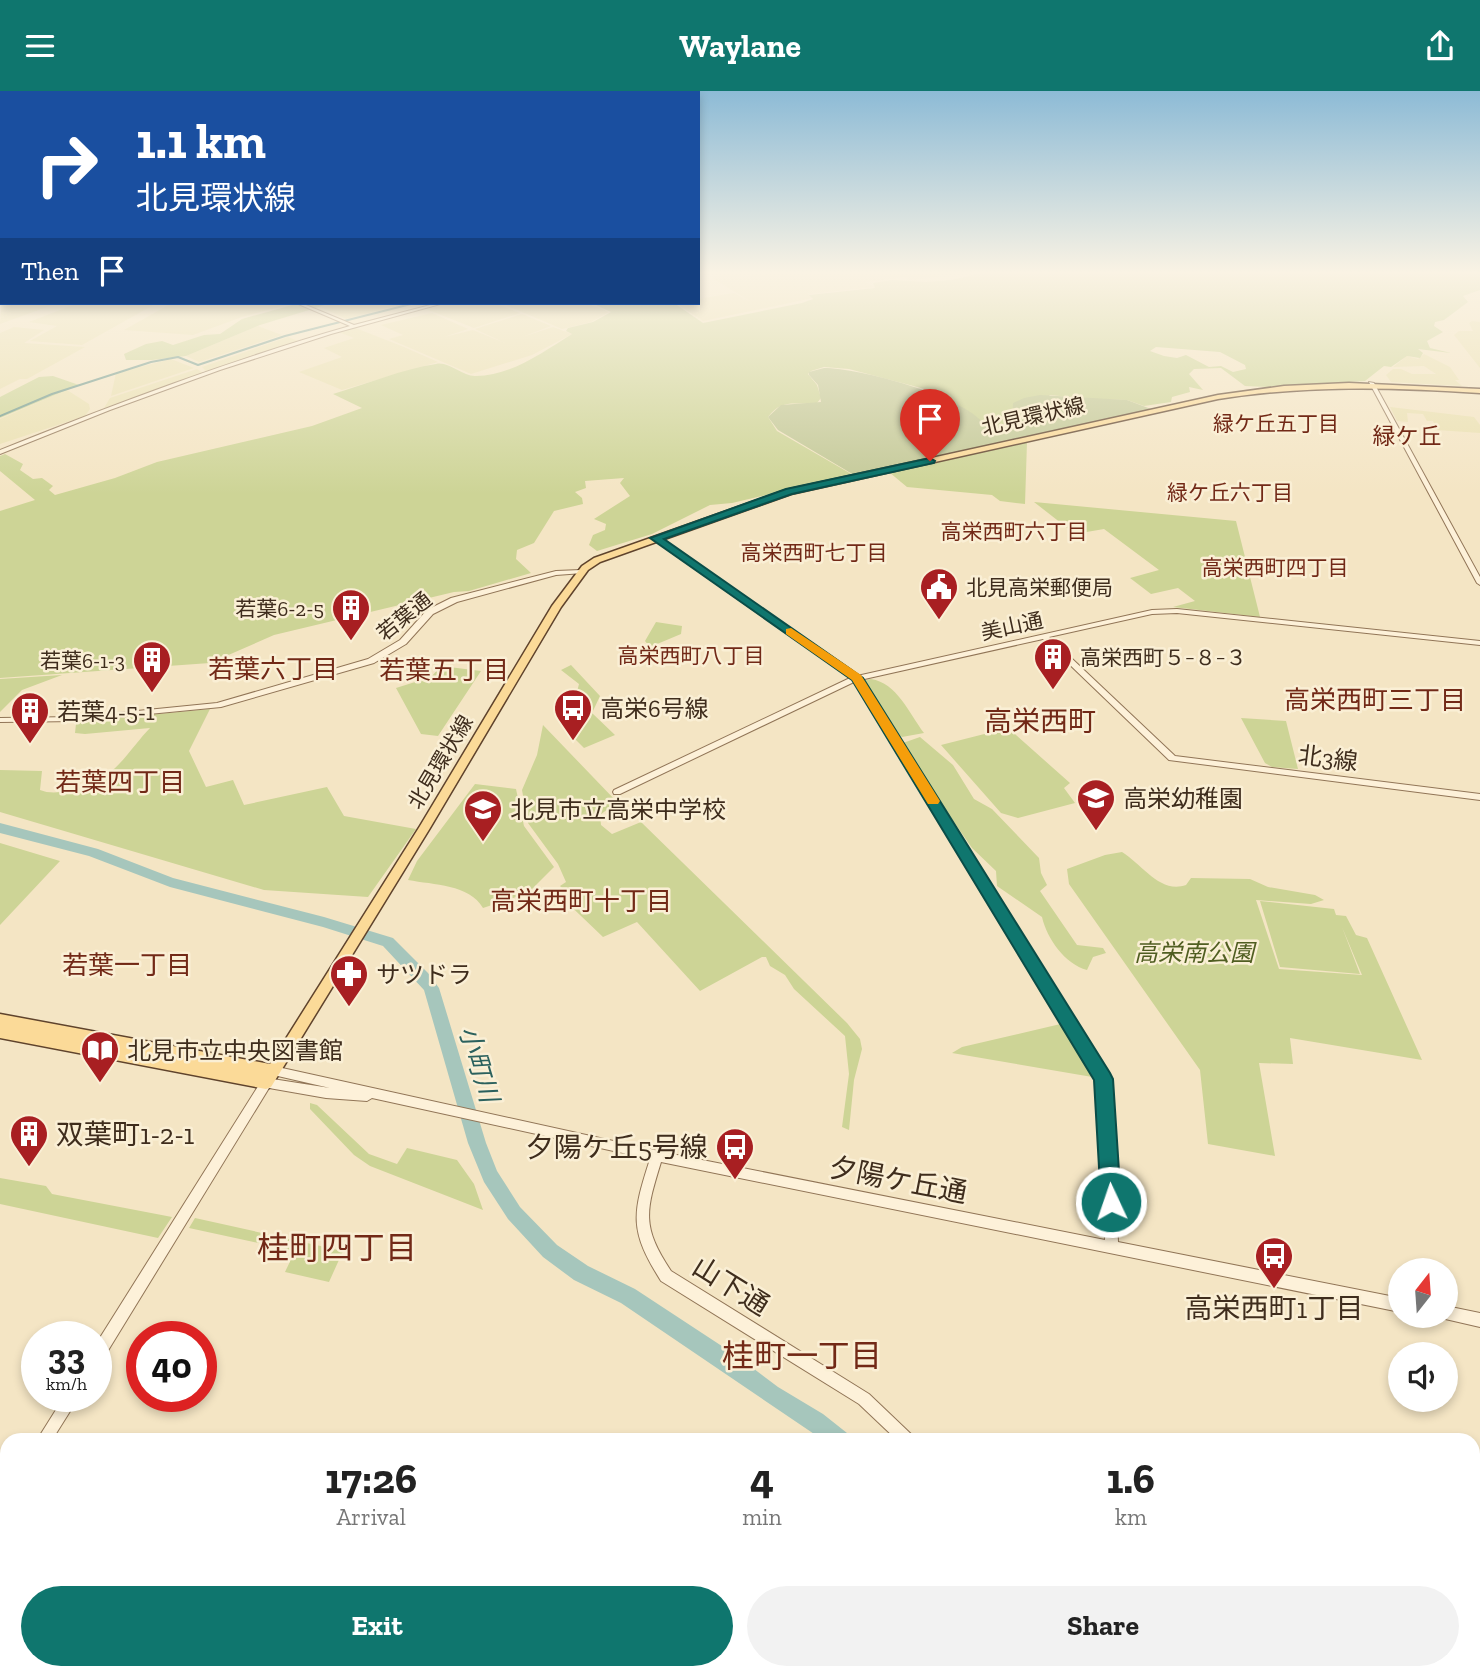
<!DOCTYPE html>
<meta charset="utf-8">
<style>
body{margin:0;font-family:"Zilla Slab","Noto Sans JP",serif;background:#f2f2f2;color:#222;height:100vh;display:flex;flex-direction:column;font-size:26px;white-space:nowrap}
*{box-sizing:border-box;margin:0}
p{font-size:23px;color:#767676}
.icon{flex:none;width:38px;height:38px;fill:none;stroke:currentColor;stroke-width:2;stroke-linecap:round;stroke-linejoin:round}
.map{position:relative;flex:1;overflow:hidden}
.side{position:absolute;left:0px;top:1342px;width:1480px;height:247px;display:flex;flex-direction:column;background:#fff;border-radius:21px 21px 0 0;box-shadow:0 4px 10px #0003}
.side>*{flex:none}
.banner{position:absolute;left:0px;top:0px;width:700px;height:214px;box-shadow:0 4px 10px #0003;background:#1a4fa0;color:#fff;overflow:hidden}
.needle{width:46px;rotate:17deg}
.controls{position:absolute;left:1388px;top:1167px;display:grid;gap:14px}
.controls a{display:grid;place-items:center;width:70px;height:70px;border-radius:50%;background:#fff;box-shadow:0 4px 10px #0003;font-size:35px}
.speed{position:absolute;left:21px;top:1230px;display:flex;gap:14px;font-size:35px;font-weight:700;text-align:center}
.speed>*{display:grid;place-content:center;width:91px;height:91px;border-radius:50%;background:#fff;box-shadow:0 4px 10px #0003;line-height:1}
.speed small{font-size:18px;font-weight:400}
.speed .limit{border:10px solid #d22;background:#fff;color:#111}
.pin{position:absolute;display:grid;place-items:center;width:60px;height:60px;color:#fff;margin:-72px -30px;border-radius:50% 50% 50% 0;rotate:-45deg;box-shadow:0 0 7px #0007}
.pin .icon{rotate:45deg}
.me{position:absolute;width:77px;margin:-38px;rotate:357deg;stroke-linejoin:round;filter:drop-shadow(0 0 5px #0008)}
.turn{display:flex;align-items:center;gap:24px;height:147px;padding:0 21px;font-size:32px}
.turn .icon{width:91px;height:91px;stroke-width:2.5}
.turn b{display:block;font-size:49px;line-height:60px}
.then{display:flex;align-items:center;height:66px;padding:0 21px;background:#0003;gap:14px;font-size:26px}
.eta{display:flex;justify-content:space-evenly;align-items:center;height:119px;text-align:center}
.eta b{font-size:42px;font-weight:700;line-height:49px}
.button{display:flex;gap:14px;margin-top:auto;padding:14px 21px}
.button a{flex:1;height:80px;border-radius:42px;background:#0f766e;color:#fff;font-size:28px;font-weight:700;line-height:80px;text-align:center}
.button a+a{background:#f2f2f2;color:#222}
header{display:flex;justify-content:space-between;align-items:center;height:91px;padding:0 21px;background:#0f766e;color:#fff;font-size:32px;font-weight:700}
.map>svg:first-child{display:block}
</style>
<header><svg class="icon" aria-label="menu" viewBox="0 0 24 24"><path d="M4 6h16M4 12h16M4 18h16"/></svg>Waylane<svg class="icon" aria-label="share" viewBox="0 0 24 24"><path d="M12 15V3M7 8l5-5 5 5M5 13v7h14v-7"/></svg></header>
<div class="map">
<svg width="1480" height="1588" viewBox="0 0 1480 1588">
<rect width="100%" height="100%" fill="#f4e5c4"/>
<!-- farmland -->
<path fill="#eae0b0" d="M738,181L745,184L737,187L771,181L788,191L773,181H845L853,185L869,182L849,181H938L932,183L940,186L908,189L907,186L865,191L875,196L810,203L805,200L813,207L703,230L680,215L679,212H698V208L734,202L751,211L711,186Z
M2,205V212H58L0,233Z
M78,212H157L82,254L30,250L57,235L29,231Z
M172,212H286L290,213L242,226L193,244L124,239Z
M333,212H408L346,228L321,216Z
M451,212H494L520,222L474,237L426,218Z
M501,212H586L609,221L591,231L562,238Z
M432,222L468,238L444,246L473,239L505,252L475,238L522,223L551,235L522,246L553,236L572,243L532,264L471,283L389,248L403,244L381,234Z
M1472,230L1480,231V277L1454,244L1459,240H1473L1469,232Z
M258,235L282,244L199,271L186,265Z
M14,236L44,239L24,252L85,256L27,288H20L0,298V242Z
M353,236L404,256L438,271L342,299L299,281L342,266L324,257L354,247L339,241Z
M288,246L298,250L207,281L202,276Z
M1424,263L1450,276L1459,289H1455L1462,295L1391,291L1386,284L1393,278H1401L1412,283H1436L1424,275L1393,276L1407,265L1418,268Z
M171,268L194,277L111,305L116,282Z
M197,278L203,282L104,317L110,307Z
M67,299L89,313L90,318L85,325L0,353V328Z
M1390,316L1474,326L1480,334V342L1437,339L1433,330H1427L1423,323L1407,322L1408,331L1397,330Z"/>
<!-- green -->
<path fill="#cdd496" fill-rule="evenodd" d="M987,181H1480V199L1463,205L1468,211L1444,229L1435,231L1434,235L1443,241L1427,250L1430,257L1451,262L1418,258L1423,262L1420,267L1407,265L1391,276L1384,275L1365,290L1268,296L1245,295L1221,277L1194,278L1189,283L1203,299L1189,296L1190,301L1172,306L1171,311L1144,315L1127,309L1088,308L1050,304L1013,333L1001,338L953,343L967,321L936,301L849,278L824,276L811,280L808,283L817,294L821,307L817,312C796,315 783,306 768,326L777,340L853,384L732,412L710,414L652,443L597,460L589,454L593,444L605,439L606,433L594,428L630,405L620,392L624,387L585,390L586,397L575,401L582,407L583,413L554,420L534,452L517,459L516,468L531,482L469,500L454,501L274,544L210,572L0,587V420L35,409L0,380V365L5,363L23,373L20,379L33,388L42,387L53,395L49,399L55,404L115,387L157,371L312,335L362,317L333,303C367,293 402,278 436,273C449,270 463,286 476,285C511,285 543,261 572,243L566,240L568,237L593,231L611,221L596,214L674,212L703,232L802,212L813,208L809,204L875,197L873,192L892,189L926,191L951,189ZM1156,256L1220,261L1245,274L1246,278L1233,281L1221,275L1209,276L1186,264L1177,267L1164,265L1150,260Z
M299,212H332L260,234L186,265L152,269H126L124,263L146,253L162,250L173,254L204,244L220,243L242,228Z
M53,285L79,294L0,327V306L39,286Z
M1027,351L1025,413L1000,410L992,404L907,396L889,381Z
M1034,411L1236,430L1260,526L1173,516L1195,510L1178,497L1151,503L1130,487L1159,479L1104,438L1075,443Z
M656,531L682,535L681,543L650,556L645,550Z
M571,574L600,605L592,622L615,644L584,657L567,640L579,593L561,579Z
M441,575L481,580L438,645L421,643L396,597L431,586Z
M62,584L22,599L0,621V588Z
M871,588C897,592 909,622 924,642L902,646L896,642L864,589Z
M210,618L189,660L206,696L233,689L244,714L327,696L344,725L416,738L368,806L264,799L0,721V679L42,680L40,699C59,707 92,694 109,682C122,673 138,649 150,637L85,643L75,642L76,633L86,630Z
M1241,627L1286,630L1298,678L1272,676L1265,672Z
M543,634L617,711L600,724L601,734L612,743L641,731L847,932L860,948L862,958L854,989L849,1039L842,1036L849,983L845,945L794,898L785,884L770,875L766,866H762L700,900L637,831L603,846L558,803L562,797L560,795L566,791L558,773L528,732L522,699L537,664Z
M1008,637L1070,692L1064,697L1075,712L1018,727L1001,722L941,654Z
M920,646L953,674L974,708L992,718L1039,767L1041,782L1047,794L1040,800L1077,854L1103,857L1106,862L1093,866L1087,879C1065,873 1047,848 1042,826L997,795L996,780L972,757L900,653Z
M475,693L516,698L524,735L554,776L528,802L483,817C469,793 434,794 408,789L417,770Z
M0,752L60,770L0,834Z
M1122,761C1143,774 1160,803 1186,794L1191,787L1250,788L1268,796L1315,804L1324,809L1311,813L1256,809L1279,878L1362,884L1342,836L1360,883L1280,876L1260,810L1334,818L1336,824L1346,825L1356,844L1367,847L1422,969L1290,947L1293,973L1259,972L1275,1065L1208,1053L1200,979L1069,793L1067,778L1105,764Z
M1069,931L1104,988L952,962L962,956Z
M310,1012L317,1014L369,1063L397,1073L407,1057L457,1069L474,1093L483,1119L370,1075L354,1064L310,1018Z
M0,1087L46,1095L52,1103L172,1126L158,1147L0,1113Z
M195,1127L343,1160L329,1191L285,1181L295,1160L189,1137Z"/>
<!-- cemetery -->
<path fill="#c2c896" d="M824,277C859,277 964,305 984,333L1001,336L1012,333L1013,312L1024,307L1040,304L1127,309L1151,318L854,384L778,339L768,326L781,314L821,311L818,294L809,284V281Z"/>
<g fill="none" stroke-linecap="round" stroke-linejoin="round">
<!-- stream -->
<path stroke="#6b968b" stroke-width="2" d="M0,325L52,303L151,271L178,266L198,274L285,245L415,212"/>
<!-- river -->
<path fill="#a6c6bc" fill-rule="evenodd" d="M0,732L98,758L173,787L324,826L393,847L428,882L439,897L486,1052L497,1080L520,1116L557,1154L588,1175L635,1198L737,1265L778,1296L823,1323L847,1342L850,1349H823L621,1212L574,1189L543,1166L508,1128L484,1091L468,1052L424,899L383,855L323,836L170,796L89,765L0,742Z
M976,1582H1000L1002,1588H978Z"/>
<defs>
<path id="minor" d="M0,182H2V184H0Z
M296,212H301L354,234L438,212H444L331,243L220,279L110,319L0,363V359C115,313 231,269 350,235Z
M1369,291L1374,292L1480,486V494L1477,492Z
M654,447H658L853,580L857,585L1152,519L1177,518L1480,550V554L1177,522L1152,523L1049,546L1175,665L1480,703V709L1169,669L1043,548L860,589L867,596L1110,988L1118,1151L1400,1207V1221L661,1071C646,1120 641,1135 671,1180L869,1303L912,1344L914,1349H897L859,1313L661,1190C629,1139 632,1124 650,1068L372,1007L367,1010L326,1007L269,997L101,1271L96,1273V1253L262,989L266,987L330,997L269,983L267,980L269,977L273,975L677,1064L1105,1149L1098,989L860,597L854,591L620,703H614L613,701L614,699L850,587L654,449Z
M581,479L584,481L583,482L556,484L457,511L433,523L406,553L374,572L221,616L77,630L0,631V627L77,626L217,612L368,568L400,549L427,519L451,507L556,480Z
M1446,1215L1480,1222V1236L1441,1227V1225H1446Z
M64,1306H79L52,1349H37Z
M7,1402V1424L5,1426L0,1429V1407Z
M1031,1582H1047L1049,1588H1033Z"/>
<path id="major" d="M1349,292L1480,298V302C1392,296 1306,294 1218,308L791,403L600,471L588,479L561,516L430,737L271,996L266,998L0,947V935L262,985L0,935V923L270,973L420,735L552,515L582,475L594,467L786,399L1218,304L1284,295Z"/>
</defs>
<!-- minor casing -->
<use href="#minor" stroke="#917557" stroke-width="2"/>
<!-- major casing -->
<use href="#major" stroke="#5f432c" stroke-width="3"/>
<!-- minor -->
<use href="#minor" fill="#fdf1d9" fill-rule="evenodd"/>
<!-- major -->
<use href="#major" fill="#fbda98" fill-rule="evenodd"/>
</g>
<!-- sky -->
<linearGradient id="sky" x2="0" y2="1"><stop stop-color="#8dbbd6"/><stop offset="0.45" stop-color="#faf3e4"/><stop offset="1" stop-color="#faf3e4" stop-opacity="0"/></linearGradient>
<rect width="1480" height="403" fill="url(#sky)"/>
<!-- route -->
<path fill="#0f766e" stroke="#0a4d48" stroke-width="2" d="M930,367L935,370L934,372L792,403L664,448L863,587L1110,982L1113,988L1121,1111L1118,1118L1111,1121L1104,1118L1101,1111L1094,989L852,589L650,447L786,398Z"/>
<!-- slow -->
<path fill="#f59e0b" d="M791,537L861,584L940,710L938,713H928L852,589L786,543V538Z"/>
<!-- icons -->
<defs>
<symbol id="civic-pin" viewBox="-11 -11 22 30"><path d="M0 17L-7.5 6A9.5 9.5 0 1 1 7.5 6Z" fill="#a81f22" stroke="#faefd5"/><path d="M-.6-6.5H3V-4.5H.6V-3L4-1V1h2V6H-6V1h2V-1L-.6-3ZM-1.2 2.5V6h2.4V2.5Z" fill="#fff"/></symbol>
<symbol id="building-pin" viewBox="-11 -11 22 30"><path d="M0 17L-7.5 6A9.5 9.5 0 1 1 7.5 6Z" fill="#a81f22" stroke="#faefd5"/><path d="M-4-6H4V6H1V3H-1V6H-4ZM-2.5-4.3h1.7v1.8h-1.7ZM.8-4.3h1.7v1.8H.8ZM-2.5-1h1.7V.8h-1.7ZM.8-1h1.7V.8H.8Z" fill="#fff"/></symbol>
<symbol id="bus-pin" viewBox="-11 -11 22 30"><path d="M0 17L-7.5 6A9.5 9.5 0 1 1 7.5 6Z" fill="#a81f22" stroke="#faefd5"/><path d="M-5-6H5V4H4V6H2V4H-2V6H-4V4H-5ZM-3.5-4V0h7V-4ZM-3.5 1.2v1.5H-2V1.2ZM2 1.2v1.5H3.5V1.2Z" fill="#fff"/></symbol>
<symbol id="school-pin" viewBox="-11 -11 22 30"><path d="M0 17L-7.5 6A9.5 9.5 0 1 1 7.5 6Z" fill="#a81f22" stroke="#faefd5"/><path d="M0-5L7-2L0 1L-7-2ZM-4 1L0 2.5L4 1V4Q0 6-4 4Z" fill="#fff"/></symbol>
<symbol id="pharmacy-pin" viewBox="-11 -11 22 30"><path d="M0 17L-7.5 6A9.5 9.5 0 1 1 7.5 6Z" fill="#a81f22" stroke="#faefd5"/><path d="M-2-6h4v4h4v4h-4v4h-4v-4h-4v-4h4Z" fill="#fff"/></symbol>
<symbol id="library-pin" viewBox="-11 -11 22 30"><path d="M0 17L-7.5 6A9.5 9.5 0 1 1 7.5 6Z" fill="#a81f22" stroke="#faefd5"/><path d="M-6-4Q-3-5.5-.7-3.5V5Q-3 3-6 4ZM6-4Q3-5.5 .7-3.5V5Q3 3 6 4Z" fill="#fff"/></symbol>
</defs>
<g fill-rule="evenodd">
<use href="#civic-pin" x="917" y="474" width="44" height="60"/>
<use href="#building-pin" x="329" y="495" width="44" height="60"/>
<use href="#building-pin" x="1031" y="544" width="44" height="60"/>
<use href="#building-pin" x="130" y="547" width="44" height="60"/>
<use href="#bus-pin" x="551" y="595" width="44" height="60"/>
<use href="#building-pin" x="8" y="598" width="44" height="60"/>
<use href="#school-pin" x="1074" y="685" width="44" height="60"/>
<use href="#school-pin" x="461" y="696" width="44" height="60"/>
<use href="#pharmacy-pin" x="327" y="861" width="44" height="60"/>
<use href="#library-pin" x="78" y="937" width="44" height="60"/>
<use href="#building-pin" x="7" y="1021" width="44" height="60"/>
<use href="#bus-pin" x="713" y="1034" width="44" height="60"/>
<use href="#bus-pin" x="1252" y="1143" width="44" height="60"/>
</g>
<g text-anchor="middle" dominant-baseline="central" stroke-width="5" stroke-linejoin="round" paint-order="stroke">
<!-- far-street labels -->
<g font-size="21" fill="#3f2d1d" stroke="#faefd5">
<text transform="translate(1033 325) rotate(-13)">北見環状線</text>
<text transform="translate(404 525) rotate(-39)">若葉通</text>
<text transform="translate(1012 535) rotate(-12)">美山通</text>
<text transform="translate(440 671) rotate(-59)">北見環状線</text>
</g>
<!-- far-neighbourhood labels -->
<g font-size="21" fill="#722917" stroke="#faefd5">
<text x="1276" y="332">緑ケ丘五丁目</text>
<text x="1230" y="401">緑ケ丘六丁目</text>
<text x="1014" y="440">高栄西町六丁目</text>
<text x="814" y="461">高栄西町七丁目</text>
<text x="1275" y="476">高栄西町四丁目</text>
<text x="691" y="564">高栄西町八丁目</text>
</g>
<!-- far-poi labels -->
<g font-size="21" fill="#3f2d1d" stroke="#faefd5" text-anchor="start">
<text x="966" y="496">北見高栄郵便局</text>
<text x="324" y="517" text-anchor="end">若葉6-2-5</text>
<text x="1080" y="566">高栄西町５−８−３</text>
<text x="125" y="569" text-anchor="end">若葉6-1-3</text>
</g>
<!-- far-quarter labels -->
<g font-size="23" fill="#722917" stroke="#faefd5">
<text x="1407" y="345">緑ケ丘</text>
</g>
<!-- poi labels -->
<g font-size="24" fill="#3f2d1d" stroke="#faefd5" text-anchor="start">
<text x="600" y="617">高栄6号線</text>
<text x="57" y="620">若葉4-5-1</text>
<text x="1123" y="707">高栄幼稚園</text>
<text x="510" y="718">北見市立高栄中学校</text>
<text x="376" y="883">サツドラ</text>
<text x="127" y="959">北見市立中央図書館</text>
</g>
<!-- street labels -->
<g font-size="24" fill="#3f2d1d" stroke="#faefd5">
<text transform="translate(1328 667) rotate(7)">北3線</text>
</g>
<!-- park labels -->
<g font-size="24" font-style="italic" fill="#505e21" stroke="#faefd5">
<text x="1194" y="861">高栄南公園</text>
</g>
<!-- neighbourhood labels -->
<g font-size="26" fill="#722917" stroke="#faefd5">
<text x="273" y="578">若葉六丁目</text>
<text x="444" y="579">若葉五丁目</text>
<text x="1375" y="609">高栄西町三丁目</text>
<text x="120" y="691">若葉四丁目</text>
<text x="581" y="810">高栄西町十丁目</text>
<text x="127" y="874">若葉一丁目</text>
</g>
<!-- water labels -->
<g font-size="26" font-style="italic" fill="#2b615d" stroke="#faefd5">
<text transform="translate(479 973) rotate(73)">小町川</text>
</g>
<!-- quarter labels -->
<g font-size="28" fill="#722917" stroke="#faefd5">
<text x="1040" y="630">高栄西町</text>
</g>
<!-- near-poi labels -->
<g font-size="28" fill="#3f2d1d" stroke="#faefd5" text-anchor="start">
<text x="56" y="1043">双葉町1-2-1</text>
<text x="708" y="1056" text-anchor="end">夕陽ケ丘5号線</text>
<text x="1274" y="1217" text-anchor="middle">高栄西町1丁目</text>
</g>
<!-- near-street labels -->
<g font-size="28" fill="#3f2d1d" stroke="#faefd5">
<text transform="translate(898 1089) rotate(11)">夕陽ケ丘通</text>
<text transform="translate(731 1195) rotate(32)">山下通</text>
</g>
<!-- near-neighbourhood labels -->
<g font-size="32" fill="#722917" stroke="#faefd5">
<text x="337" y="1157">桂町四丁目</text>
<text x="802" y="1265">桂町一丁目</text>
</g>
</g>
</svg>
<div class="controls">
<a><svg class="needle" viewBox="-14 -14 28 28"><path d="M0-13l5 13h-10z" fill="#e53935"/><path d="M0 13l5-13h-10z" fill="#767676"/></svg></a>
<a><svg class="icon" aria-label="sound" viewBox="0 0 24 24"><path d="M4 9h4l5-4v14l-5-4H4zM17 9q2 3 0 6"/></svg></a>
</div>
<div class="speed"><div>33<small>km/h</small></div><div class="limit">40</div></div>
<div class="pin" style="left:930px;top:370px;background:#d93025"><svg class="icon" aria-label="arrive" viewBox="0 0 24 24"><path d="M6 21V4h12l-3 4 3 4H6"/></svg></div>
<svg class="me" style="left:1111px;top:1111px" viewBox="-20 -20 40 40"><circle r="17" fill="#0f766e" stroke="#fff" stroke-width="3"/><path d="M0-11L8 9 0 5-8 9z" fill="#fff"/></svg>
<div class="banner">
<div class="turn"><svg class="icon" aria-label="right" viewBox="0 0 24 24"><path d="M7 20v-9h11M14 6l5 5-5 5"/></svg><div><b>1.1 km</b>北見環状線</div></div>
<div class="then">Then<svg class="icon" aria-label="arrive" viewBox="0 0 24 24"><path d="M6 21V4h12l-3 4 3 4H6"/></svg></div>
</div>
<section class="side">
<div class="eta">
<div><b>17:26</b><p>Arrival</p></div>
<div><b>4</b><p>min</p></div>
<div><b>1.6</b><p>km</p></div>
</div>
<div class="button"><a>Exit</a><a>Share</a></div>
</section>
</div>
